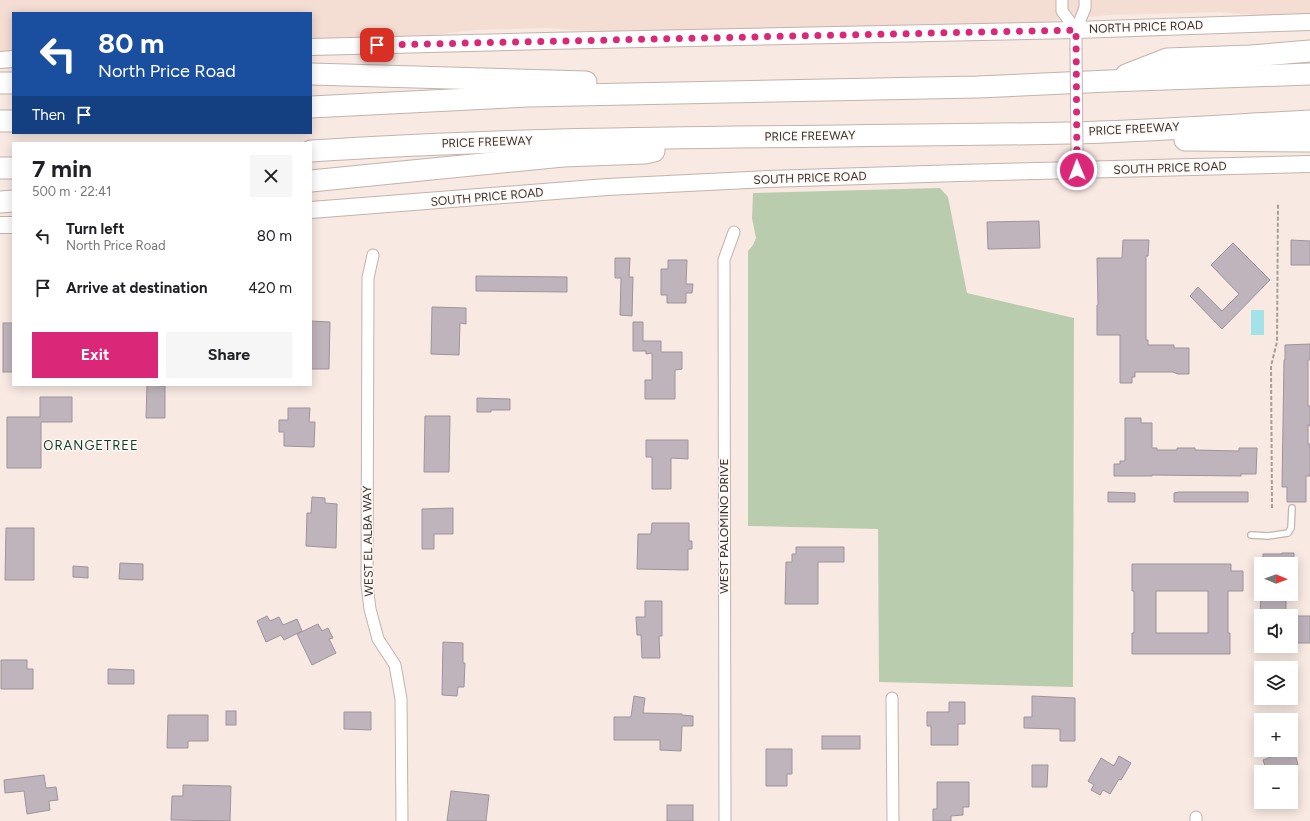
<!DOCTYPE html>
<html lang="en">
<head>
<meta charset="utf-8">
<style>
  :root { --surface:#fff; --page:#f6f6f6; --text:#202124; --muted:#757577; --accent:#db2777 }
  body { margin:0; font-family:Figtree,sans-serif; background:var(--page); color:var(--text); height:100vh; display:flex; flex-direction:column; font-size:15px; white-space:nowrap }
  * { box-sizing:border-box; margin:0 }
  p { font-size:13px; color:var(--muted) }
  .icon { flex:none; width:22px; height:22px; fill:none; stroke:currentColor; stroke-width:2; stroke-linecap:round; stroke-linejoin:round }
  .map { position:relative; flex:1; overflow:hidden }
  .sheet { position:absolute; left:12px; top:142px; width:300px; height:244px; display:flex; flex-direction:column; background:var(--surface); border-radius:0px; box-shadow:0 2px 10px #0003 }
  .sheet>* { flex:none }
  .guide { position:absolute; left:12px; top:12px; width:300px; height:122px; border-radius:0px; box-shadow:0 2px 10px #0003; background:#1a4fa0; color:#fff; overflow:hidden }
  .needle { width:26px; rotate:91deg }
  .controls { position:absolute; left:1254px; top:557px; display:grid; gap:8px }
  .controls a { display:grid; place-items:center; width:44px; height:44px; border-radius:0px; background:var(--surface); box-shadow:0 2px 10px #0003; font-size:20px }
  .pin { position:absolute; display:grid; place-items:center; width:34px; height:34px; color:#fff; margin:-17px; border-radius:8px; box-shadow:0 2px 6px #0006 }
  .me { position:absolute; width:44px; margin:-22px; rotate:359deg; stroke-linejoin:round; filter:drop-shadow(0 0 3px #0008) }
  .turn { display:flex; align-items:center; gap:14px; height:84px; padding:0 20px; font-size:18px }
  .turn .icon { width:52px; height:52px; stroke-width:2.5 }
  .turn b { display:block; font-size:28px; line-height:34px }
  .then { display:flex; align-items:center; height:38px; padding:0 20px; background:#0003; gap:8px; font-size:15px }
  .round { display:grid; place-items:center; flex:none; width:42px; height:42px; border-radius:0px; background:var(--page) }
  .overview { display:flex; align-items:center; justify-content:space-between; height:68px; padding:0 20px }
  h1 { font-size:24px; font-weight:700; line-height:30px }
  .primary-button { display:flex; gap:8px; margin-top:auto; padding:8px 20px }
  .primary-button a { flex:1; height:46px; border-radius:0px; background:var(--accent); color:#fff; font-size:16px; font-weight:700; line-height:46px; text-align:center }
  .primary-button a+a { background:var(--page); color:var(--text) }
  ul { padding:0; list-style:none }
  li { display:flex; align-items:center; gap:12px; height:52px; padding:0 20px }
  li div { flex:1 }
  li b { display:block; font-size:15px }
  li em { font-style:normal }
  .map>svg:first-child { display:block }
</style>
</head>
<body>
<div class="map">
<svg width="1310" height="821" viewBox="0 0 1310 821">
  <rect width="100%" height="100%" fill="#f8e9e2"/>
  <polygon fill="#f4ddd2" points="0,0 1310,0 1310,15 1281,17 1219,12 1109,15 1040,22 602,32 548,28 475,30 432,35 311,39 311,13 13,13 13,54 0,55"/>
  <polygon fill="#baccae" points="940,188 948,197 967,293 1074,318 1073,687 879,682 878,529 748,526 748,251 753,245 756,238 752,218 753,193"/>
  <rect fill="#a4e2ea" x="1251" y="310" width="13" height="25"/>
  <g fill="#c0b4bc" stroke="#9f939c" fill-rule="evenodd">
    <polygon points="1039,221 1040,248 988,249 987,222"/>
    <polygon points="1123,240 1149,240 1148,256 1146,256 1146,340 1148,340 1148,345 1174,345 1174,348 1189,348 1189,374 1178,374 1173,372 1135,372 1135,377 1132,377 1132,383 1120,383 1120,335 1097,335 1097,305 1098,305 1097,258 1122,258"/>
    <polygon points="1291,240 1310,241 1310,265 1291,265"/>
    <polygon points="1233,243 1270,280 1222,329 1190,296 1198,287 1222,311 1239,294 1211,265"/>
    <polygon points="615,258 630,258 629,277 633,277 632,316 620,315 621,278 615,278"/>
    <polygon points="668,260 687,260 686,284 693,284 692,293 686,293 686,303 667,303 667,295 661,295 661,269 668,269"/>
    <polygon points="476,276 567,277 567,292 476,291"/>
    <polygon points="432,307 466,308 466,324 460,323 459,355 431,354"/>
    <polygon points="311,321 330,322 329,369 311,369"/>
    <polygon points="633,322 643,322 643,341 661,341 661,352 682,352 682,369 675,370 675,399 645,399 645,380 652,380 652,353 646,354 646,351 633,351"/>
    <rect x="3" y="323" width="10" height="49"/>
    <polygon points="1310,344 1310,360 1308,360 1308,406 1310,406 1310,426 1308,425 1308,444 1310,444 1310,476 1306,476 1306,502 1287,502 1287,487 1282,487 1284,360 1285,360 1285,345"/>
    <polygon points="147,385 165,386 165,418 146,418"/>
    <polygon points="40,397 72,397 72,422 41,422 41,468 7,468 7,417 40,417"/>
    <polygon points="477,398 510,399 510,410 491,410 491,412 477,412"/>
    <polygon points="288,408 310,408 309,422 315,422 314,447 284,446 284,432 279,432 279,420 288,420"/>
    <polygon points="425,416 450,416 449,472 424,472"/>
    <polygon points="1125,418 1141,418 1141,423 1152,423 1152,448 1157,448 1157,450 1177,450 1177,448 1195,448 1195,450 1239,451 1239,448 1257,448 1256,474 1241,474 1241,476 1152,475 1152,476 1114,476 1114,464 1120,464 1120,461 1125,461"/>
    <polygon points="646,440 688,440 688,459 671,458 671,489 652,489 652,457 646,457"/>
    <polygon points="1108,492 1135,493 1135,502 1108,502"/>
    <polygon points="1179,492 1248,492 1248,502 1174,502 1174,493"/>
    <polygon points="312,497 325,498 325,503 337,504 336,548 306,546 307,513 311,513"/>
    <polygon points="453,508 453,534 434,534 434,549 422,549 422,509"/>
    <polygon points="652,523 689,523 689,541 692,541 692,549 688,549 688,570 637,569 638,534 651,534"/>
    <polygon points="6,528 34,528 34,580 5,580"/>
    <polygon points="796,547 844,547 844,562 818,562 818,604 785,604 786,562 792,562 792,554 796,554"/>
    <polygon points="1282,553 1294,553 1294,564 1263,564 1263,554 1282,554"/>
    <polygon points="120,563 143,564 143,580 119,579"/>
    <path d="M 1132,564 L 1231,564 L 1231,571 L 1243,571 L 1243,591 L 1228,591 L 1228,633 L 1230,633 L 1230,654 L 1132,654 L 1132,633 L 1134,633 L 1134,591 L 1132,591 ZM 1156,591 L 1208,591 L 1208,633 L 1156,633 Z"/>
    <polygon points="73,566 88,567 88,578 73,577"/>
    <polygon points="1261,594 1286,594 1286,616 1260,616"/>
    <polygon points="645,601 662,601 662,636 659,636 660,658 642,658 641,635 637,635 636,617 645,617"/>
    <polygon points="267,616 270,621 279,617 283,625 297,619 302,631 284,640 281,635 266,642 257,621"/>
    <rect x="1291" y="616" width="19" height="27"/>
    <polygon points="318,624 322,631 328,628 333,638 329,639 336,653 312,665 297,634"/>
    <polygon points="443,642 463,643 463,663 465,663 464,687 458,687 457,696 442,695"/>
    <polygon points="1,660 27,660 27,669 33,669 33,689 1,689"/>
    <polygon points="108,669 134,670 134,684 108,684"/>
    <polygon points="634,696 645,698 643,713 682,714 682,715 693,716 693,726 682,726 681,751 660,750 660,740 614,740 614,717 631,717"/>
    <polygon points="1032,696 1075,698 1075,741 1060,741 1060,729 1024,728 1024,717 1032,717"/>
    <polygon points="949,702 965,702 965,724 958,724 958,745 931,745 931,726 927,726 927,712 949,712"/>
    <rect x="226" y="711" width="10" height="14"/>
    <polygon points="344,712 371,712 371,730 344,729"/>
    <polygon points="168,715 208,715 208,741 188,741 188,748 167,748"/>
    <rect x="822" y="736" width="38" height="13"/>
    <polygon points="766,749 792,749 792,774 787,774 787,786 766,786"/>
    <polygon points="1280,750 1294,750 1298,765 1289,768 1290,772 1267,772 1263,760 1281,753"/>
    <polygon points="1119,756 1131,763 1121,780 1119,779 1110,794 1103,790 1100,795 1091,790 1094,785 1088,781 1101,758 1114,766"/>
    <polygon points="1032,765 1048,765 1047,787 1032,787"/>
    <polygon points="44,775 46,788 56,787 58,800 49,801 50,810 27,814 24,791 5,793 4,780"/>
    <polygon points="937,782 969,782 969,807 963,807 963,815 951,816 951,821 933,821 933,809 937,809"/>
    <polygon points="183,785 231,786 230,821 171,820 172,796 183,796"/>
    <polygon points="451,791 489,795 486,821 447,821"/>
    <rect x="667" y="805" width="26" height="16"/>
  </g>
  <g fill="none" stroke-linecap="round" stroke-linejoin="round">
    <g stroke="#c2b3ad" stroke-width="8">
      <polyline id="service" points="1251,535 1268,536 1288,533 1291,528 1292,508"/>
    </g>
    <g stroke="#c2b3ad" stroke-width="13">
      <g id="minor">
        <polyline points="1062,0 1062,11 1076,30"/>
        <polyline points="1076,48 1076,30 1085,8 1085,0"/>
        <polyline points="1077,151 1077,170"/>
        <polyline points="373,255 368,278 367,585 370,609 378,639 395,665 401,699 402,821"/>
        <polyline points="892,698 893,821"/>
        <polyline points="725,821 724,260 734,232"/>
        <polyline points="1196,821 1196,817"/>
      </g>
    </g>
    <g stroke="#c2b3ad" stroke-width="18">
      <g id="secondary">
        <polyline points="311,47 546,41 1076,30 1310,22"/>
        <polyline points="0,60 13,59"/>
        <polyline points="311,210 607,187 768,179 959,173 1310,164"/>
        <polyline points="0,225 13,225"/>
      </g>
    </g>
    <g stroke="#c2b3ad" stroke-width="23">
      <g id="motorway">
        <polyline points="311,74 586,82"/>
        <polyline points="1126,75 1167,59 1251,56 1310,51"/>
        <polyline points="0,83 13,83"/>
        <polyline points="311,107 528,96 978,87 1109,81 1310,74"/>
        <polyline points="0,121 13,121"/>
        <polyline points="1185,140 1310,141"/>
        <path d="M 311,151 C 563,134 816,138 1069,133 C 1149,131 1230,125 1310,121"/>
        <polyline points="0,168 13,168"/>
        <polyline points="311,181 563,156 645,153 654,151"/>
        <polyline points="0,202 13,201"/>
      </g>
    </g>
    <polyline stroke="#a89d98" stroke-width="2" stroke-dasharray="4 2" stroke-linecap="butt" points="1272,508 1271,366 1277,342 1278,204"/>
    <use href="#service" stroke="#fff" stroke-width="5.5"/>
    <use href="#minor" stroke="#fff" stroke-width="11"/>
    <use href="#secondary" stroke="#fff" stroke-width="16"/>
    <use href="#motorway" stroke="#fff" stroke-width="21"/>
    <g stroke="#c2b3ad" stroke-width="13" stroke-linecap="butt">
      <polyline id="minor-bridge" points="1076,48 1077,151"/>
    </g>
    <use href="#minor-bridge" stroke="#fff" stroke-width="11"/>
  </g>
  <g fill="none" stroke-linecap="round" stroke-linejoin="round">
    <polyline stroke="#db2777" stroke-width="7" stroke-dasharray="0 12.6" points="377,45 1076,30 1077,170"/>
  </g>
  <g text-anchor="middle" stroke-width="3" stroke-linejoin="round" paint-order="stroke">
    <g font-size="12" fill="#37312f" stroke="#fef8f5">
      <text transform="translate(1146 27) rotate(-2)" y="4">NORTH PRICE ROAD</text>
      <text transform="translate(1134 129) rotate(-3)" y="4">PRICE FREEWAY</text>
      <text transform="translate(810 136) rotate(-1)" y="4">PRICE FREEWAY</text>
      <text transform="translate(487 142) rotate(-2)" y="4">PRICE FREEWAY</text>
      <text transform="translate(1170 168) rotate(-2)" y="4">SOUTH PRICE ROAD</text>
      <text transform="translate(810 178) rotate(-2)" y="4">SOUTH PRICE ROAD</text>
      <text transform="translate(487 197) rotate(-5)" y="4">SOUTH PRICE ROAD</text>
      <text transform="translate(724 526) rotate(-90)" y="4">WEST PALOMINO DRIVE</text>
      <text transform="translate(368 541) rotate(-91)" y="4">WEST EL ALBA WAY</text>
    </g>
    <g font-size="13" letter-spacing="1" fill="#0d3d2b" stroke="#fef8f5">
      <text x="91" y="450">ORANGETREE</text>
    </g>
  </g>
</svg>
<div class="controls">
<a><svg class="needle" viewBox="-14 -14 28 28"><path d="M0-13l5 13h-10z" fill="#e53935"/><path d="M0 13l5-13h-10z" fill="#757577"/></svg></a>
<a><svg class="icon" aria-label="sound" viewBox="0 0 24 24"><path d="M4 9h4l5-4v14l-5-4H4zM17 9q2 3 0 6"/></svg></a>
<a><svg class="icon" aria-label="layers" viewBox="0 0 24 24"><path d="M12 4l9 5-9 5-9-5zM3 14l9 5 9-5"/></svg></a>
<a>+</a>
<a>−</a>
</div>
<div class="pin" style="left:377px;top:45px;background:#d93025"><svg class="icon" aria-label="arrive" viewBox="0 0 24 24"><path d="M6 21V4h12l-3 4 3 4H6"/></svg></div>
<svg class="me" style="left:1077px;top:170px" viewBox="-20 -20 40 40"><circle r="17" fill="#db2777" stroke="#fff" stroke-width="3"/><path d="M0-11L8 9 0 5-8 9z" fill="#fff"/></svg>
<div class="guide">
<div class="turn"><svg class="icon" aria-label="left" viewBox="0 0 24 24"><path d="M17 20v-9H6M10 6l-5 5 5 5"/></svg><div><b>80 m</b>North Price Road</div></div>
<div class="then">Then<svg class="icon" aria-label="arrive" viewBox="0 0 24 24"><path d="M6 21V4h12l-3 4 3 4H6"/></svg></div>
</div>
<section class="sheet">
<div class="overview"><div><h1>7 min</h1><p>500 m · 22:41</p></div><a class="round"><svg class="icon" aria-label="close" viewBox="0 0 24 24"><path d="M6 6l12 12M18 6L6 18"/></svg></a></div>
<ul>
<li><svg class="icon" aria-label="left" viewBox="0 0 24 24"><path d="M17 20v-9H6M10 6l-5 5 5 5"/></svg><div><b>Turn left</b><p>North Price Road</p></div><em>80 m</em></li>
<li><svg class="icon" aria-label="arrive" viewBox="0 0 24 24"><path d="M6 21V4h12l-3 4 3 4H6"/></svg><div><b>Arrive at destination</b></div><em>420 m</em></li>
</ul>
<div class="primary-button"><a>Exit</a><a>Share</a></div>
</section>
</div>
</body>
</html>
